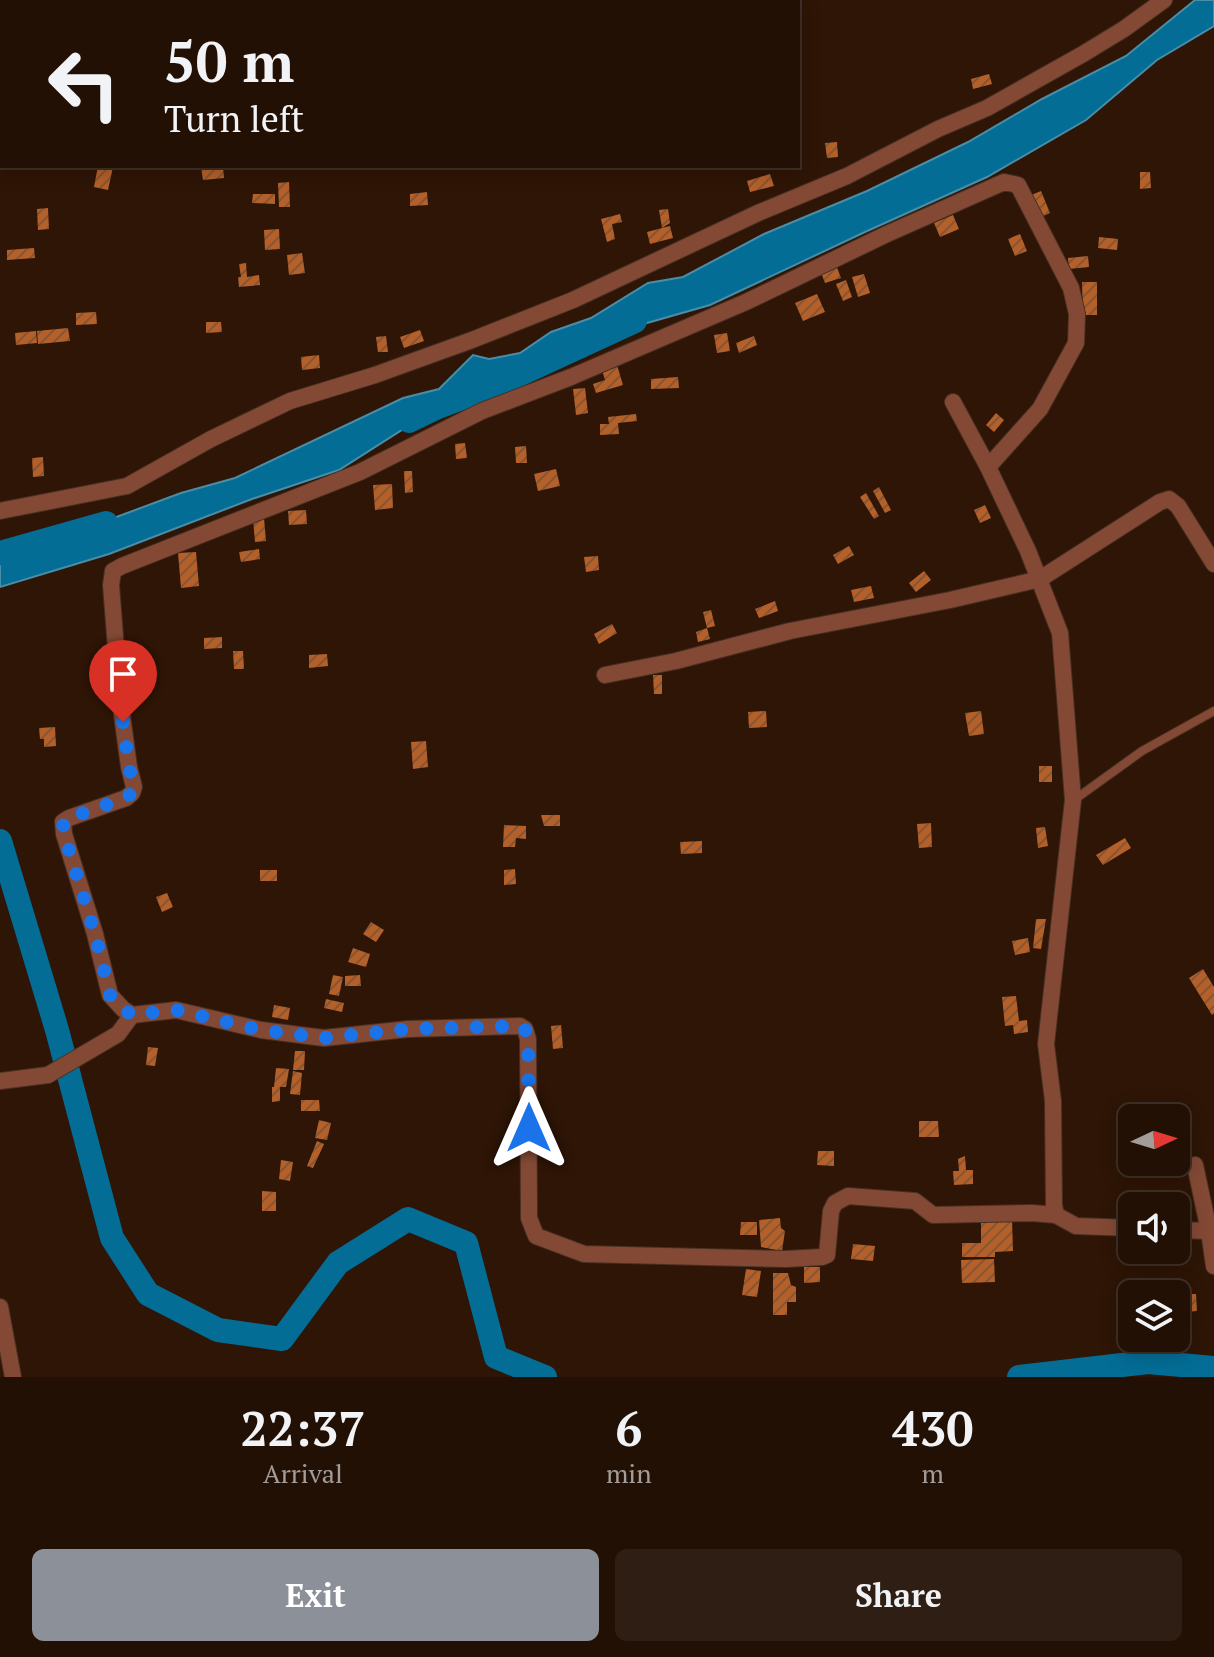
<!DOCTYPE html>
<html lang="en">
<head>
<meta charset="utf-8">
<style>
  :root { --surface:#221004; --page:#2e1e13; --text:#f1f3f6; --muted:#a29d9a; --line:#3f3026; --accent:#8c9099 }
  body { margin:0; font-family:"PT Serif",serif; background:var(--page); color:var(--text); height:100vh; display:flex; flex-direction:column; font-size:30px; white-space:nowrap }
  * { box-sizing:border-box; margin:0 }
  p { font-size:26px; color:var(--muted) }
  .icon { flex:none; width:44px; height:44px; fill:none; stroke:currentColor; stroke-width:2; stroke-linecap:round; stroke-linejoin:round }
  .map { position:relative; height:1377px; overflow:hidden }
  .side { display:flex; flex-direction:column; background:var(--surface); flex:1 }
  .side>* { flex:none }
  .hud { position:absolute; left:0px; top:0px; width:800px; height:168px; box-shadow:0 4px 20px #0003,0 0 0 2px var(--line); background:#221004; color:var(--text); overflow:hidden }
  .needle { width:52px; rotate:86deg }
  .fabs { position:absolute; left:1118px; top:1104px; display:grid; gap:16px }
  .fabs a { display:grid; place-items:center; width:72px; height:72px; border-radius:12px; background:var(--surface); box-shadow:0 4px 20px #0003,0 0 0 2px var(--line); font-size:40px }
  .pin { position:absolute; display:grid; place-items:center; width:68px; height:68px; color:#fff; margin:-82px -34px; border-radius:50% 50% 50% 0; rotate:-45deg; box-shadow:0 0 8px #0007 }
  .pin .icon { rotate:45deg }
  .me { position:absolute; width:88px; margin:-44px; rotate:0deg; stroke-linejoin:round; filter:drop-shadow(0 0 6px #0008) }
  .turn { display:flex; align-items:center; gap:28px; height:168px; padding:0 32px; font-size:36px }
  .turn .icon { width:104px; height:104px; stroke-width:2.5 }
  .turn b { display:block; font-size:56px; line-height:68px }
  .eta { display:flex; justify-content:space-evenly; align-items:center; height:136px; text-align:center }
  .eta b { font-size:48px; font-weight:800; line-height:56px }
  .button { display:flex; gap:16px; margin-top:auto; padding:16px 32px }
  .button a { flex:1; height:92px; border-radius:12px; background:var(--accent); color:#fff; font-size:32px; font-weight:800; line-height:92px; text-align:center }
  .button a+a { background:var(--page); color:var(--text) }
  .map>svg:first-child { display:block }
</style>
</head>
<body>
<div class="map">
<svg width="1214" height="1377" viewBox="0 0 1214 1377">
  <defs>
    <pattern id="building-hatch" width="6" height="6" patternUnits="userSpaceOnUse" patternTransform="scale(2)"><rect width="6" height="6" fill="#b66029"/><path d="M-1 1l2-2M0 6l6-6M5 7l2-2" fill="none" stroke="#895431"/></pattern>
  </defs>
  <rect width="100%" height="100%" fill="#2e1506"/>
  <polygon fill="#046d96" stroke="#498da7" stroke-width="2" points="1195,0 1214,0 1214,26 1157,60 1086,120 987,177 865,232 710,305 605,335 501,383 438,407 339,470 252,499 109,554 0,587 0,555 18,548 76,532 181,493 235,478 403,398 439,389 473,355 489,359 520,353 551,332 591,318 648,283 683,277 764,234 867,191 968,142 1042,99 1126,56"/>
  <g fill="none" stroke-linecap="round" stroke-linejoin="round">
    <g stroke="#046d96" stroke-width="24">
      <polyline points="409,421 438,407 501,383 635,321"/>
      <polyline points="0,553 106,523"/>
      <polyline points="0,841 57,1030 112,1238 148,1294 218,1330 282,1339 338,1263 408,1219 466,1243 496,1357 545,1377"/>
      <polyline points="1019,1377 1148,1362 1214,1368"/>
    </g>
  </g>
  <g fill="url(#building-hatch)">
    <polygon points="989,74 992,84 973,89 971,79"/>
    <polygon points="837,142 838,157 827,158 825,143"/>
    <polygon points="98,166 113,167 108,190 94,187"/>
    <polygon points="223,166 224,178 203,180 201,167"/>
    <polygon points="1140,172 1150,172 1151,188 1140,189"/>
    <polygon points="770,174 774,186 750,192 747,181"/>
    <polygon points="289,182 290,207 279,207 278,183"/>
    <polygon points="1041,191 1050,213 1039,218 1029,196"/>
    <polygon points="427,192 428,205 410,206 410,194"/>
    <polygon points="253,194 275,194 275,204 252,203"/>
    <polygon points="48,208 49,229 38,230 37,209"/>
    <polygon points="668,209 670,223 662,228 670,226 673,238 650,244 647,232 662,228 659,210"/>
    <polygon points="620,214 622,222 612,224 615,239 607,242 601,219"/>
    <polygon points="953,215 959,229 940,237 934,223"/>
    <polygon points="279,229 280,249 265,250 264,230"/>
    <polygon points="1020,234 1027,251 1015,256 1008,239"/>
    <polygon points="1099,237 1118,239 1117,250 1098,248"/>
    <polygon points="34,248 35,258 7,260 7,250"/>
    <polygon points="302,253 305,273 289,275 287,255"/>
    <polygon points="1088,256 1089,267 1069,269 1068,258"/>
    <polygon points="246,263 247,277 259,275 260,285 239,287 238,277 241,277 239,264"/>
    <polygon points="836,265 841,278 825,283 820,270"/>
    <polygon points="864,274 870,293 858,297 852,277"/>
    <polygon points="846,280 852,297 843,301 836,284"/>
    <polygon points="1082,282 1097,282 1097,315 1083,315"/>
    <polygon points="817,294 825,312 803,321 795,303"/>
    <polygon points="96,312 97,324 76,325 76,313"/>
    <polygon points="206,322 221,322 222,332 206,333"/>
    <polygon points="68,328 70,341 38,344 37,331"/>
    <polygon points="420,330 424,341 404,348 400,337"/>
    <polygon points="36,331 37,343 16,345 15,333"/>
    <polygon points="727,333 730,351 717,353 714,335"/>
    <polygon points="386,336 388,352 378,352 376,337"/>
    <polygon points="754,336 757,345 739,353 736,343"/>
    <polygon points="319,355 320,368 302,370 301,357"/>
    <polygon points="617,365 623,385 596,393 593,384 605,380 602,370"/>
    <polygon points="678,377 679,388 651,389 651,379"/>
    <polygon points="585,388 588,413 576,415 573,389"/>
    <polygon points="996,413 1004,420 994,432 986,425"/>
    <polygon points="636,414 637,421 618,423 619,434 600,435 600,424 609,424 608,417"/>
    <polygon points="465,443 467,458 456,459 455,444"/>
    <polygon points="526,446 527,463 516,463 515,447"/>
    <polygon points="43,457 44,476 33,477 32,458"/>
    <polygon points="556,469 560,486 538,491 534,474"/>
    <polygon points="404,471 412,471 413,492 405,493"/>
    <polygon points="392,484 393,508 375,510 373,485"/>
    <polygon points="879,487 891,510 885,513 873,491"/>
    <polygon points="866,493 879,516 874,519 860,497"/>
    <polygon points="985,505 991,518 980,523 974,510"/>
    <polygon points="306,510 307,524 289,525 288,511"/>
    <polygon points="264,518 266,541 255,542 253,519"/>
    <polygon points="849,546 854,555 838,564 833,555"/>
    <polygon points="259,549 260,559 241,562 239,552"/>
    <polygon points="196,552 199,586 181,588 178,553"/>
    <polygon points="598,556 599,570 586,572 584,557"/>
    <polygon points="924,571 931,580 916,592 909,583"/>
    <polygon points="871,586 874,598 854,602 851,590"/>
    <polygon points="775,601 778,611 759,618 755,609"/>
    <polygon points="711,610 715,626 707,628 710,639 698,642 696,632 707,628 703,612"/>
    <polygon points="612,624 617,633 599,644 594,634"/>
    <polygon points="222,637 222,648 204,649 204,638"/>
    <polygon points="233,651 243,651 244,669 234,669"/>
    <polygon points="327,654 328,666 309,668 309,655"/>
    <polygon points="653,675 662,675 662,694 654,694"/>
    <polygon points="766,711 767,727 749,728 748,712"/>
    <polygon points="981,711 984,734 969,736 965,713"/>
    <polygon points="55,727 56,746 44,747 44,739 40,739 39,728"/>
    <polygon points="426,741 428,767 413,769 411,742"/>
    <rect x="1039" y="766" width="13" height="16"/>
    <polygon points="541,815 560,815 560,826 544,826"/>
    <polygon points="931,823 932,847 919,848 917,824"/>
    <polygon points="504,825 526,826 526,839 516,838 515,847 503,847"/>
    <polygon points="1045,827 1048,846 1038,848 1036,828"/>
    <polygon points="1125,838 1131,848 1103,865 1096,855"/>
    <polygon points="702,841 702,853 681,854 680,842"/>
    <polygon points="515,869 516,884 504,885 504,870"/>
    <rect x="260" y="870" width="17" height="11"/>
    <polygon points="167,893 173,907 162,912 156,897"/>
    <polygon points="1036,919 1046,919 1041,949 1033,948"/>
    <polygon points="371,922 384,930 376,942 363,934"/>
    <polygon points="1028,938 1030,952 1015,955 1012,941"/>
    <polygon points="353,948 370,954 366,967 348,962"/>
    <polygon points="1203,969 1214,987 1214,1013 1212,1015 1189,978"/>
    <polygon points="333,975 343,977 339,996 329,994"/>
    <polygon points="360,975 361,986 345,986 345,976"/>
    <polygon points="1016,996 1019,1021 1027,1020 1028,1032 1014,1034 1013,1025 1005,1026 1002,997"/>
    <polygon points="326,999 344,1003 342,1012 324,1008"/>
    <polygon points="274,1005 290,1008 288,1020 272,1017"/>
    <polygon points="561,1025 563,1048 553,1049 551,1026"/>
    <polygon points="148,1047 158,1048 155,1066 146,1065"/>
    <polygon points="295,1051 305,1051 304,1070 293,1070"/>
    <polygon points="276,1068 289,1069 286,1087 280,1087 280,1101 272,1102 272,1087 274,1087"/>
    <polygon points="293,1071 302,1073 300,1095 290,1094"/>
    <polygon points="301,1100 319,1100 320,1111 301,1111"/>
    <polygon points="319,1120 331,1123 327,1140 315,1138"/>
    <polygon points="919,1121 938,1121 939,1137 919,1137"/>
    <polygon points="317,1141 324,1144 313,1168 307,1166"/>
    <polygon points="818,1151 834,1151 834,1166 817,1165"/>
    <polygon points="965,1156 966,1170 973,1170 973,1184 954,1185 953,1171 959,1171 958,1159"/>
    <polygon points="281,1160 293,1162 290,1181 279,1179"/>
    <polygon points="262,1191 276,1192 276,1211 262,1211"/>
    <polygon points="780,1218 781,1228 785,1231 782,1251 761,1247 759,1220"/>
    <polygon points="1012,1219 1013,1251 995,1252 995,1257 962,1257 962,1243 981,1243 981,1220"/>
    <polygon points="741,1222 757,1222 757,1235 740,1235"/>
    <polygon points="853,1244 875,1246 873,1261 851,1259"/>
    <polygon points="994,1259 995,1282 962,1283 961,1260"/>
    <polygon points="804,1267 820,1267 820,1282 804,1283"/>
    <polygon points="746,1269 761,1271 757,1297 742,1295"/>
    <polygon points="773,1273 788,1273 791,1285 796,1287 796,1302 787,1302 787,1315 773,1315"/>
    <polygon points="1185,1294 1196,1294 1197,1311 1186,1312"/>
  </g>
  <g fill="none" stroke-linecap="round" stroke-linejoin="round">
    <g stroke="#483022" stroke-width="10">
      <polyline id="service" points="1074,800 1142,751 1214,711"/>
    </g>
    <g stroke="#483022" stroke-width="18">
      <g id="minor">
        <polyline points="953,402 988,467 1028,551 1060,633 1073,800 1046,1044 1053,1101 1054,1205 1056,1215 1076,1226 1132,1228"/>
        <polyline points="988,467 1040,409 1076,343 1077,314 1071,288 1018,185 1004,182 887,234 746,302 571,377 482,411 360,472 122,566 113,571 111,585 120,700 129,767 134,787 132,793 126,798 69,818 63,822 64,834 95,934 110,995 123,1009 132,1015 176,1010 261,1030 324,1038 408,1029 520,1026 525,1029 528,1039 529,1218 536,1236 584,1254 786,1259 822,1257 827,1255 831,1211 835,1203 848,1196 915,1201 933,1215 1032,1213 1056,1215"/>
        <polyline points="0,511 127,486 211,439 290,401 375,375 472,340 573,300 758,213 847,176 938,129 987,108 1083,54 1124,29 1164,0"/>
        <polyline points="605,675 676,661 790,631 950,600 1040,579 1160,502 1169,499 1178,506 1214,564"/>
        <polyline points="0,1081 48,1075 118,1034 132,1015"/>
        <polyline points="1195,1165 1209,1231 1214,1266"/>
        <polyline points="1176,1230 1209,1231"/>
        <polyline points="0,1307 13,1377"/>
      </g>
    </g>
    <use href="#service" stroke="#834935" stroke-width="8"/>
    <use href="#minor" stroke="#834935" stroke-width="16"/>
  </g>
  <g fill="none" stroke-linecap="round" stroke-linejoin="round">
    <polyline stroke="#1a73e8" stroke-width="14" stroke-dasharray="0 25.2" points="123,722 129,767 134,787 132,793 126,798 69,818 63,822 64,834 95,934 110,995 123,1009 132,1015 176,1010 261,1030 324,1038 408,1029 520,1026 525,1029 528,1039 529,1128"/>
  </g>
</svg>
<div class="fabs">
<a><svg class="needle" viewBox="-14 -14 28 28"><path d="M0-13l5 13h-10z" fill="#e53935"/><path d="M0 13l5-13h-10z" fill="#a29d9a"/></svg></a>
<a><svg class="icon" aria-label="sound" viewBox="0 0 24 24"><path d="M4 9h4l5-4v14l-5-4H4zM17 9q2 3 0 6"/></svg></a>
<a><svg class="icon" aria-label="layers" viewBox="0 0 24 24"><path d="M12 4l9 5-9 5-9-5zM3 14l9 5 9-5"/></svg></a>
</div>
<div class="pin" style="left:123px;top:722px;background:#d93025"><svg class="icon" aria-label="arrive" viewBox="0 0 24 24"><path d="M6 21V4h12l-3 4 3 4H6"/></svg></div>
<svg class="me" style="left:529px;top:1128px" viewBox="-20 -20 40 40"><path d="M0-17L14 15 0 8-14 15z" fill="#1a73e8" stroke="#fff" stroke-width="4"/></svg>
<div class="hud">
<div class="turn"><svg class="icon" aria-label="left" viewBox="0 0 24 24"><path d="M17 20v-9H6M10 6l-5 5 5 5"/></svg><div><b>50 m</b>Turn left</div></div>
</div>
</div>
<section class="side">
<div class="eta">
<div><b>22:37</b><p>Arrival</p></div>
<div><b>6</b><p>min</p></div>
<div><b>430</b><p>m</p></div>
</div>
<div class="button"><a>Exit</a><a>Share</a></div>
</section>
</body>
</html>
